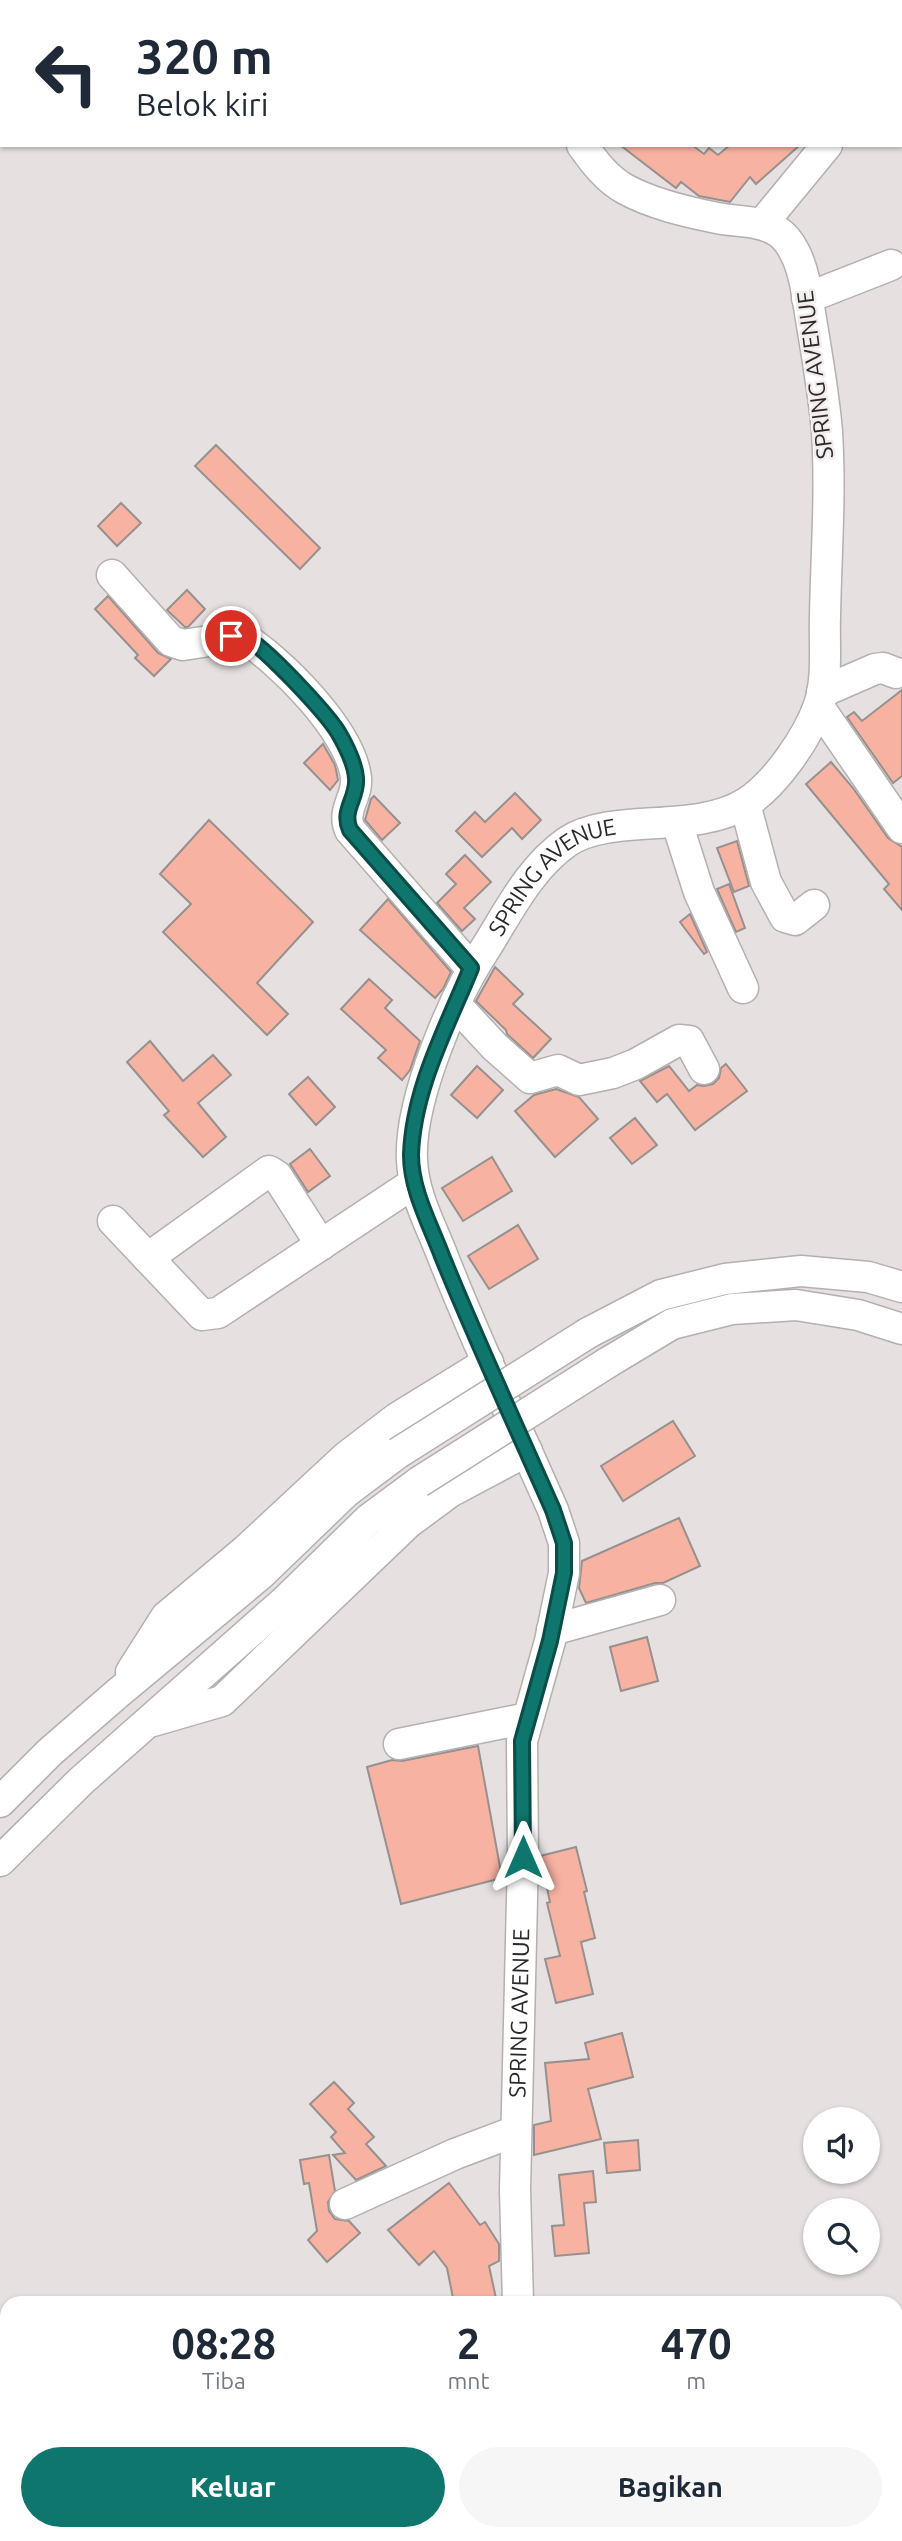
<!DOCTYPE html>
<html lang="id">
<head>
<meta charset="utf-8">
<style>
  :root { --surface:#fff; --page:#f6f6f7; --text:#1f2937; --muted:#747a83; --accent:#0f766e }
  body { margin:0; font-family:Ubuntu,sans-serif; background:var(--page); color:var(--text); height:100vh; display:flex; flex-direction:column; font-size:26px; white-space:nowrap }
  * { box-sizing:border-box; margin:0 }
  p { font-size:23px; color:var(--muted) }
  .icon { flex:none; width:38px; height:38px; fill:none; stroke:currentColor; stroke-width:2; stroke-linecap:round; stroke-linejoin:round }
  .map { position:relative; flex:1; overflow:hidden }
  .details { position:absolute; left:0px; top:2296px; width:903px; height:245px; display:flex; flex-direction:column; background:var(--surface); border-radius:21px 21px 0 0; box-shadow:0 2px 5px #0004 }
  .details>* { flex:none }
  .top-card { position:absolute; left:0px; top:0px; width:903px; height:147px; box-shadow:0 2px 5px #0004; background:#fff; color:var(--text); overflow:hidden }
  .fabs { position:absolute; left:803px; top:2107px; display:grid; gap:14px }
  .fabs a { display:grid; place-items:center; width:77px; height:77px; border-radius:50%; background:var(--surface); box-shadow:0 2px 5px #0004; font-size:35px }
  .pin { position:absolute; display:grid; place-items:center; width:60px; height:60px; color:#fff; margin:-30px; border:4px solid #fff; border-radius:50%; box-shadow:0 2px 7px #0007 }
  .me { position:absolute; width:77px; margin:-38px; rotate:0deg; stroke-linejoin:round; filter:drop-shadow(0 0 5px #0008) }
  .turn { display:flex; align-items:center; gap:24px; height:147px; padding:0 21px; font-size:32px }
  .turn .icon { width:91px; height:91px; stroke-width:2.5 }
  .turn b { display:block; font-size:49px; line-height:60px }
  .eta { display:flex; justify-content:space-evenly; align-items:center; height:119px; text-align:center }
  .eta b { font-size:42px; font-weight:600; line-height:49px }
  .primary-button { display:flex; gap:14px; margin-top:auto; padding:14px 21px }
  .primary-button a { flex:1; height:80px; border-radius:42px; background:var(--accent); color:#fff; font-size:28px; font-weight:600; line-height:80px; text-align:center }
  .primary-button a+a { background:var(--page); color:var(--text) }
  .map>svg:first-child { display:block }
</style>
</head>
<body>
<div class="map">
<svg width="902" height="2541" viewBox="0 0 902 2541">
  <rect width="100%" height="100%" fill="#e6e0e0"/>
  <g fill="#f7b2a2" stroke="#96918f" stroke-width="2">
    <polygon points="620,145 692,145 704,154 709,148 718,155 730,145 800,145 756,184 750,177 730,202 699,196 681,182 676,188"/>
    <polygon points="216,445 320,548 300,569 195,466"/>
    <polygon points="121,503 141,523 117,546 98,526"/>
    <polygon points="187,590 205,609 188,627 185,627 167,610"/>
    <polygon points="108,596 158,653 171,659 154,676 135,658 138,655 95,609"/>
    <polygon points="902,690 902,776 893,783 847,717 854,712 862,721"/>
    <polygon points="323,744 335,765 338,780 330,790 304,763"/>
    <polygon points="831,762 853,788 888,838 902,847 902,910 884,889 889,884 806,784"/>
    <polygon points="515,793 541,820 522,839 512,828 482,857 456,831 475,812 485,822"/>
    <polygon points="374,796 400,823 382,840 365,820 371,799"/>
    <polygon points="209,820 313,922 257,983 288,1014 267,1035 163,932 191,904 160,874"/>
    <polygon points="737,841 749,886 734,892 717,848"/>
    <polygon points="465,855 491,882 464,908 475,919 462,931 437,903 456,884 446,874"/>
    <polygon points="729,884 745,928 736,932 717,889"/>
    <polygon points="388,899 451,972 443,989 435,998 360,930"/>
    <polygon points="690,914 707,952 704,954 680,922"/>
    <polygon points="495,967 523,994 513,1004 551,1039 533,1058 507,1034 506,1030 476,1001"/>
    <polygon points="369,979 392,1000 385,1008 420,1041 410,1070 402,1080 378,1058 386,1050 341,1009"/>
    <polygon points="150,1041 183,1081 213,1055 231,1075 198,1103 226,1137 203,1157 164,1115 169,1111 127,1062"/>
    <polygon points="726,1064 747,1091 695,1130 667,1094 657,1102 640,1081 669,1066 689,1091 697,1085 704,1086 713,1084 719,1078 721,1068"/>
    <polygon points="477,1066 503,1090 477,1118 451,1095"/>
    <polygon points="308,1077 335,1107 316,1125 289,1094"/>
    <polygon points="556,1089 579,1097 598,1119 555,1157 515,1111 534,1095"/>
    <polygon points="635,1118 657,1145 632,1164 610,1138"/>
    <polygon points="310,1149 330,1176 308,1192 290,1164"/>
    <polygon points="492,1157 512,1191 463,1221 442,1188"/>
    <polygon points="518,1225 538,1259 489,1289 468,1256"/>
    <polygon points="673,1421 695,1456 623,1501 601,1466"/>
    <polygon points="679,1518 700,1566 663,1583 655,1583 586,1603 579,1588 582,1561"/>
    <polygon points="647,1637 658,1681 621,1691 610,1647"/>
    <polygon points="478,1746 502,1878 401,1904 367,1767 392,1760 402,1761"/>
    <polygon points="576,1847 587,1891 584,1892 595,1938 581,1942 593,1994 556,2003 545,1959 560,1956 547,1903 550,1902 540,1856"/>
    <polygon points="622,2033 633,2077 588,2089 601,2139 534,2155 534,2125 551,2121 545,2063 589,2059 585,2043"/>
    <polygon points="334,2082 354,2103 348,2109 374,2137 366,2144 386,2166 356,2180 333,2155 345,2153 331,2137 336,2132 310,2104"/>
    <polygon points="638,2140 640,2170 607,2173 604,2143"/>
    <polygon points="329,2155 335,2191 328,2202 329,2211 335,2219 349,2221 360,2233 327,2262 308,2240 317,2231 309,2183 304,2184 300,2160"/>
    <polygon points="593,2171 596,2202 584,2203 589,2253 555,2256 552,2226 564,2225 559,2175"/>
    <polygon points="449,2183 480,2225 485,2222 499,2244 499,2261 489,2266 497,2303 454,2303 447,2268 434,2251 419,2265 388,2230"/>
  </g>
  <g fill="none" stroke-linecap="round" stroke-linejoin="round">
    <g stroke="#b5afaf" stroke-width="33">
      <g id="minor">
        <polyline points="487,0 488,2"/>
        <polyline points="771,0 773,2"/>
        <polyline points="540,2 540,0"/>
        <polyline points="901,59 902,58"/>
        <polyline points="762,224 827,145"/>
        <polyline points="807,298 891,265"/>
        <path d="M 112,575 L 171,641 L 183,645 L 241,636 C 280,660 351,731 356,778 C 358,797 341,810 350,830 L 471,968"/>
        <polyline points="822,692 875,669 883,668 896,673"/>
        <polyline points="819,707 902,828"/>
        <polyline points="745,804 766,882 785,917 795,920 814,905"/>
        <polyline points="677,823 699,892 743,988"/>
        <polyline points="456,1005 495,1047 530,1078 558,1070 579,1080 613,1073 636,1064 679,1040 689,1041 704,1069"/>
        <polyline points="113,1221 202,1315 218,1313 414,1183"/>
        <polyline points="148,1258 269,1171 277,1176 321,1245"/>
        <polyline points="588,1333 661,1295 725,1279 801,1271 868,1277 902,1287"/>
        <polyline points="607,1363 672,1324 732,1309 796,1305 858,1315 902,1329"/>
        <polyline points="552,1630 660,1600"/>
        <polyline points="131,1672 166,1617 246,1550 346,1457 397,1418 488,1362"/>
        <polyline points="153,1721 222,1701 408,1523 450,1492 527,1451"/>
        <polyline points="399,1744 528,1718"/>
        <polyline points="0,1802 50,1752 118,1693 261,1574 346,1492 398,1453"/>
        <polyline points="0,1861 81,1781 285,1601 369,1519 419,1482"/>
        <polyline points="345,2204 455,2154 516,2131"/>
        <path id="s1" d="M 518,2303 L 515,2190 L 523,1857 L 522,1741 L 550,1641 L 564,1573 L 564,1543 L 553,1510 C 515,1424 475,1339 441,1252 C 429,1222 413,1192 412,1160 C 409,1100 454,995 487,946 C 510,909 530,868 567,842 C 611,812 695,835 746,803 C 775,785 808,737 819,705 C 828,679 824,645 825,617 C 826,556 831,494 827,432 C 824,395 817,356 811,319 C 807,296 805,271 794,251 C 790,243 785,236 777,231 C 759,220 737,222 717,218 C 687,212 652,204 625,189 C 607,179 594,162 582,145"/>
        <polyline points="896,2515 902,2511"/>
        <polyline points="599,2534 604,2541"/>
        <polyline points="861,2541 871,2534"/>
      </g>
    </g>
    <use href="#minor" stroke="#fff" stroke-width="30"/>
    <g stroke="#b5afaf" stroke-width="33" stroke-linecap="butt">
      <g id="minor-bridge">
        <polyline points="398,1453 588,1333"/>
        <polyline points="419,1482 607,1363"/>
      </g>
    </g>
    <use href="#minor-bridge" stroke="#fff" stroke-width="30"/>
  </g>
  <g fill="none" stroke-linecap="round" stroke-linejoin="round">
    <g stroke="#0a4d48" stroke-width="18">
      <path id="route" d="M 231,636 C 234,636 238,635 242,636 C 261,642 326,713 338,732 C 345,744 355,764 356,778 C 358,798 341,810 350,830 L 471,968 C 447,1027 413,1089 411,1155 C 411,1190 430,1224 442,1256 C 477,1342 516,1426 553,1510 L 564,1543 L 564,1573 L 550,1641 L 522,1741 L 523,1857"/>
    </g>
    <use href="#route" stroke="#0f766e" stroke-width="12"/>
  </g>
  <g text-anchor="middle" stroke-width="5" stroke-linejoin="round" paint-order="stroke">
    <g font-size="23" fill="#2c2929" stroke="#f3eded">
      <text transform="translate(815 375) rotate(-97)" y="8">SPRING AVENUE</text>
      <text dy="8" stroke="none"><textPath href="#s1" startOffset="1507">SPRING AVENUE</textPath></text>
      <text dy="8" stroke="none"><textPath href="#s1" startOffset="290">SPRING AVENUE</textPath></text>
    </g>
  </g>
</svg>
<div class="fabs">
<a><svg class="icon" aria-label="sound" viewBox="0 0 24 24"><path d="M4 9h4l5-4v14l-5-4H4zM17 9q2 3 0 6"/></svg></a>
<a><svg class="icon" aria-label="search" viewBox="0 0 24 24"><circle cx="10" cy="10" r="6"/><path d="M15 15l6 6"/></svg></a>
</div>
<div class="pin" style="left:231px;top:636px;background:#d93025"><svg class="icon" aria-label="arrive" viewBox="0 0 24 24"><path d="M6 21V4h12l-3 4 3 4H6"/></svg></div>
<svg class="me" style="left:523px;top:1857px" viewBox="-20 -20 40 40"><path d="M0-17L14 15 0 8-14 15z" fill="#0f766e" stroke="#fff" stroke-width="4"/></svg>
<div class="top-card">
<div class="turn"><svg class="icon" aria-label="left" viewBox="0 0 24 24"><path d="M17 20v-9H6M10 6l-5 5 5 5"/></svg><div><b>320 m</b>Belok kiri</div></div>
</div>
<section class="details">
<div class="eta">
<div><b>08:28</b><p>Tiba</p></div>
<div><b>2</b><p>mnt</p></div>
<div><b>470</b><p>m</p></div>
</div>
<div class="primary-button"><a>Keluar</a><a>Bagikan</a></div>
</section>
</div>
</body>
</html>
